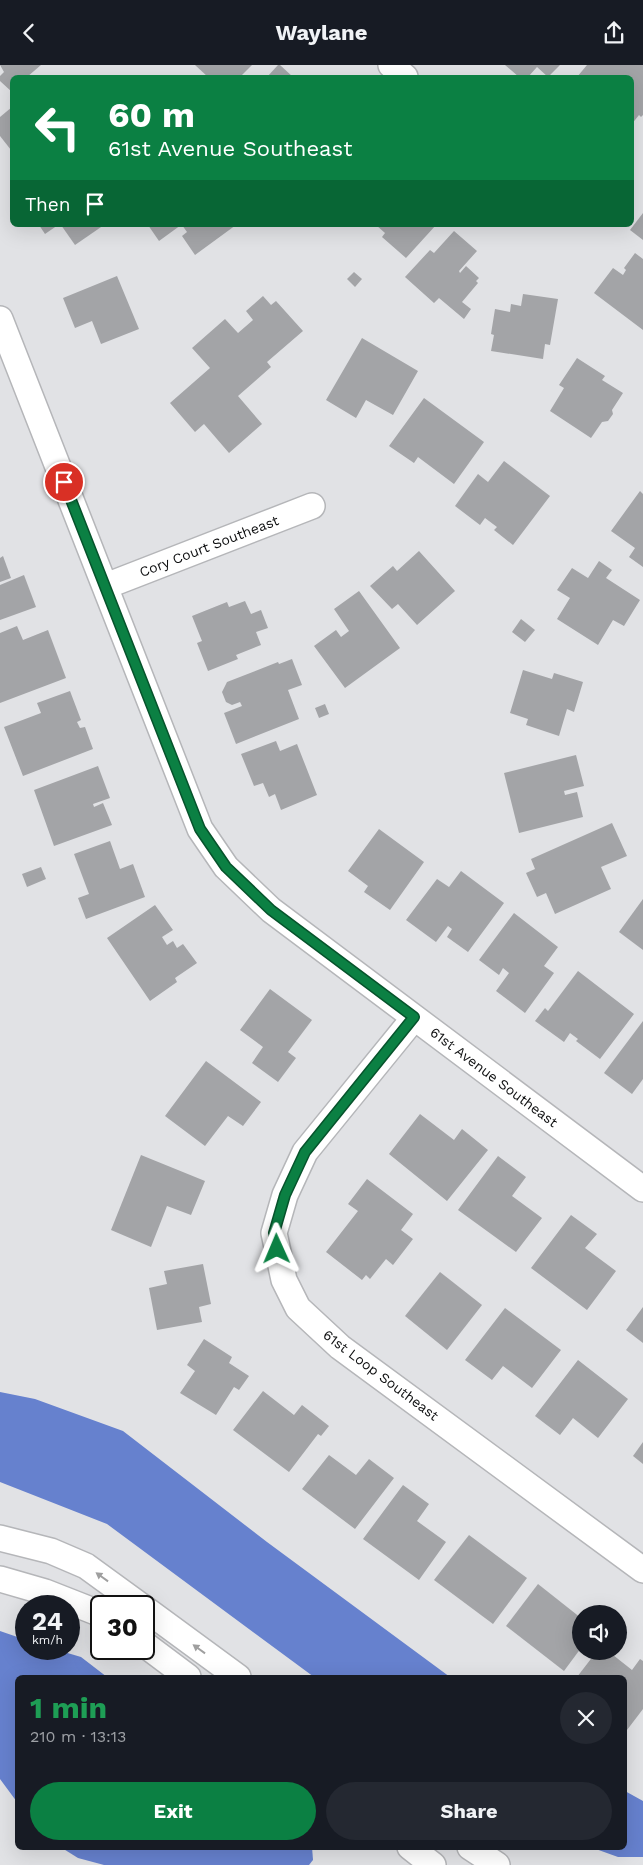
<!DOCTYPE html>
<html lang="en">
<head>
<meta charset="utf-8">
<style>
  :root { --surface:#171b24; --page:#242831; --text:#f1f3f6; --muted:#9ea1a6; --accent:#0b8043 }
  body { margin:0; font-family:"Work Sans",sans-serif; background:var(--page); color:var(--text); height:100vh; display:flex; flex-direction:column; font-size:19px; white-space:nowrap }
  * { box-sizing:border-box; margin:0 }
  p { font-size:16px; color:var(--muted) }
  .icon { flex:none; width:28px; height:28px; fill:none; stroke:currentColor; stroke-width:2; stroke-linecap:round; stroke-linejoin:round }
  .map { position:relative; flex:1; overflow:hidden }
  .side { position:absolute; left:15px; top:1610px; width:612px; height:175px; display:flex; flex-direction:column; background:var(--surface); border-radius:8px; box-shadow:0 5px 20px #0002 }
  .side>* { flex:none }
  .hud { position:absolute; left:10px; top:10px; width:624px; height:152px; border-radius:8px; box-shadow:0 5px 20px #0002; background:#0b8043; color:#fff; overflow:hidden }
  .tools { position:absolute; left:572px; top:1540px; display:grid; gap:10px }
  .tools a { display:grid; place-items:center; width:55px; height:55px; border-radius:50%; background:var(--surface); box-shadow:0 5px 20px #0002; font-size:25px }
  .speed { position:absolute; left:15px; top:1530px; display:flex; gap:10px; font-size:25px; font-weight:700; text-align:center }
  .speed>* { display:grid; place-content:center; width:65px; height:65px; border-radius:50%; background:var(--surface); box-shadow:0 5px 20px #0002; line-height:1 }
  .speed small { font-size:12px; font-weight:400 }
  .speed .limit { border:2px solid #111; border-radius:8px; background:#fff; color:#111 }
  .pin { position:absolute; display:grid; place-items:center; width:42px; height:42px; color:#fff; margin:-21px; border:2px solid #fff; border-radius:50%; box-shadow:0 1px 5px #0007 }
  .me { position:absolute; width:55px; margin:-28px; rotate:359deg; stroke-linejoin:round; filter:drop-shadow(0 0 4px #0008) }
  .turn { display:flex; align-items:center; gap:18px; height:105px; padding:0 15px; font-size:22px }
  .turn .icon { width:65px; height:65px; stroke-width:2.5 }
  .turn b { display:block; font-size:35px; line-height:42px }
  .then { display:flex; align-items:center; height:48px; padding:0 15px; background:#0003; gap:10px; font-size:19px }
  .round { display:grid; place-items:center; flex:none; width:52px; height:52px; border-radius:26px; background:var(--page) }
  .overview { display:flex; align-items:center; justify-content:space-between; height:85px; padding:0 15px }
  h1 { font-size:30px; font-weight:700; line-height:38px; color:#1e9e55 }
  .button { display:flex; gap:10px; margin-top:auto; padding:10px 15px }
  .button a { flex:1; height:58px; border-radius:30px; background:var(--accent); color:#fff; font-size:20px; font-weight:700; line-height:58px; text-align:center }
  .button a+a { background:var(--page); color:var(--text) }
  header { display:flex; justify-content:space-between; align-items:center; height:65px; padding:0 15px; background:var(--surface); font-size:22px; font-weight:700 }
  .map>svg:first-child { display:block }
</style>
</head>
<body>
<header><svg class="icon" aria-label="back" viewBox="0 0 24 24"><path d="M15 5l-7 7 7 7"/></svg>Waylane<svg class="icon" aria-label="share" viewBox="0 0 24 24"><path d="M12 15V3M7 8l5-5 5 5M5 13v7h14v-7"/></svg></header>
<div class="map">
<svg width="643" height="1800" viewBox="0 0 643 1800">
  <rect width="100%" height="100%" fill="#e1e2e5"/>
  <g fill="#6681ce">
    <polygon points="0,1327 35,1334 123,1366 267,1477 450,1612 314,1612 107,1459 0,1417"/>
    <polygon points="0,1566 26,1575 26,1584 54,1584 81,1592 107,1612 18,1612 17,1737 0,1714"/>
    <polygon points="625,1726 643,1736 643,1792 618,1792 593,1783 625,1782"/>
    <polygon points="312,1782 313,1795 309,1800 104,1800 78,1793 62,1783"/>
  </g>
  <g fill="#a3a4a7">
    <polygon points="0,0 41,0 27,12 12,12 12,27 0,16 0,11 4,7"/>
    <polygon points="195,0 252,0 240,12 208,12"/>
    <polygon points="278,0 280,0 293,12 267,12"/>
    <polygon points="505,0 560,0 548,12 537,2 528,12 519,12"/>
    <polygon points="587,0 643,0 643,50 641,52 639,50 631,60 631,12 577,12"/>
    <polygon points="12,42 12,84 11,85 0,71 0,52"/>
    <polygon points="643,148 643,175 630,165"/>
    <polygon points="39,160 58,160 45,169"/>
    <polygon points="61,160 104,160 75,180"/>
    <polygon points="148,160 181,160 159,176"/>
    <polygon points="182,160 236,160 195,190 182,171 187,167"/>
    <polygon points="376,160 436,160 406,193 382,172 385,168"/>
    <polygon points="454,166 477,186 459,206 460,208 466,201 479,213 476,216 478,218 462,237 471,244 464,254 439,233 434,238 405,212 430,185 434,188"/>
    <polygon points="635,188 643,194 643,265 594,228 613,203 623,210 626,205 624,203"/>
    <polygon points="354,207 362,214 355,222 347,214"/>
    <polygon points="117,211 139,264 101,279 92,256 75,263 63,233"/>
    <polygon points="523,229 558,234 550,280 545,279 543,294 491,286 494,270 491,269 495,244 510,247 511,239 521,241"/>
    <polygon points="263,231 271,240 276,236 303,266 267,297 271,302 238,331 262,359 229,388 204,359 195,367 170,338 210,303 192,283 225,254 238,268 253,255 246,246"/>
    <polygon points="362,273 418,306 393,350 366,335 356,353 326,335"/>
    <polygon points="577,293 605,311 602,315 623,328 612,345 613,349 608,356 602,357 591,373 550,346 564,323 559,320"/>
    <polygon points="424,333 484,377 454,419 418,392 414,398 389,381"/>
    <polygon points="504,396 550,431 513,480 494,465 497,462 485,453 480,460 455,441 478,409 488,417"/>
    <polygon points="640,426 643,429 643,502 629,492 635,483 611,466"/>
    <polygon points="419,486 455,526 417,560 398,539 392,544 370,521 393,501 397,506"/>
    <polygon points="3,491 11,513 0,517 0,493"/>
    <polygon points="599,496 612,505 606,513 640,535 624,561 613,555 598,580 557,554 570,533 557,525 572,503 588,513"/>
    <polygon points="24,510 36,542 0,555 0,520"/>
    <polygon points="359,526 400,583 345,623 314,581 336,565 341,572 349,566 334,544"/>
    <polygon points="245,536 251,549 261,545 268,563 256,567 261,580 236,590 238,594 208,606 197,578 202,576 192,551 227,537 229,542"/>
    <polygon points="521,554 535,565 525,577 512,567"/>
    <polygon points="17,561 23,575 48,565 66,613 0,638 0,568"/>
    <polygon points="292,594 302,620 288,625 299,654 236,679 224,648 242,641 240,637 232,640 226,637 222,627 227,617 278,597 279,599"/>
    <polygon points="523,605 552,614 554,608 583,617 574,647 567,644 559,671 526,660 528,654 510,648"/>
    <polygon points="70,626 81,655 77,657 80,663 85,662 93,684 23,711 4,662 41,648 37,638"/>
    <polygon points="325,639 329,649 319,653 315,643"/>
    <polygon points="276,676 280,686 297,679 317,730 281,745 275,729 269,732 263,718 254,721 241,689"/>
    <polygon points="576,690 584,721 564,726 565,730 577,727 583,752 519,768 504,708"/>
    <polygon points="98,701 110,733 93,739 94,742 103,738 112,760 54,781 34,725"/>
    <polygon points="612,758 627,791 601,802 611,824 555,849 546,828 537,832 526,808 535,804 531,794"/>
    <polygon points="379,764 424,797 390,845 364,827 368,821 348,806"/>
    <polygon points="110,776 120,804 133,799 145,832 86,854 78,833 89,829 74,789"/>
    <polygon points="41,802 46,814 27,822 22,809"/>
    <polygon points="461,806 504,838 468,887 447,872 452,864 448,861 436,877 406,855 437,814 449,822"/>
    <polygon points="643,834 643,885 619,867"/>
    <polygon points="155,840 173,865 162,872 167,880 173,876 177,883 183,879 197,898 175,913 177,917 150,936 107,873"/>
    <polygon points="514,848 558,882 544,901 554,908 525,948 496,926 509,908 503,903 499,910 479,895"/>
    <polygon points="578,906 634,949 600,994 576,976 578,974 570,968 564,977 535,956 545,943 548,946"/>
    <polygon points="270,924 312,955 288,987 296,993 278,1017 252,998 263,982 240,965"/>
    <polygon points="643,956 643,1014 632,1029 604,1008"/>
    <polygon points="206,996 261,1037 243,1061 228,1051 205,1081 165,1051"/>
    <polygon points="420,1049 454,1075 462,1064 488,1085 447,1136 389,1089"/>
    <polygon points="141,1090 205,1116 191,1150 167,1141 151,1182 111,1165"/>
    <polygon points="498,1091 526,1112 512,1131 542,1153 516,1187 458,1145"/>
    <polygon points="367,1114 413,1149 401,1165 413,1174 393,1200 386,1194 370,1214 366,1210 362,1215 326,1187 358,1146 348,1139"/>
    <polygon points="571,1150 597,1169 585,1183 616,1206 587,1245 531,1203"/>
    <polygon points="203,1199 211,1239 199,1242 202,1257 157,1265 149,1223 167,1219 164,1206"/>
    <polygon points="440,1207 482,1240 447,1285 405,1251"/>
    <polygon points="643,1242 643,1278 626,1265"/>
    <polygon points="505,1243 561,1285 532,1323 503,1301 492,1315 465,1295"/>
    <polygon points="204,1274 232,1292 229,1298 249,1311 239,1325 234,1322 216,1350 180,1328 195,1306 187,1300"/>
    <polygon points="578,1295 628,1334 598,1373 573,1353 560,1370 535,1351"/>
    <polygon points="263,1326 294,1350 302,1340 329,1361 321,1371 318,1369 289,1407 233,1365"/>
    <polygon points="643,1377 643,1399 633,1391"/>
    <polygon points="329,1390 356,1410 369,1394 394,1413 355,1464 302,1424"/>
    <polygon points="403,1420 429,1439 417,1456 446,1477 419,1515 363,1474"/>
    <polygon points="469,1470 527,1513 493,1559 434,1515"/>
    <polygon points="538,1519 581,1553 581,1583 564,1606 506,1561"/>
    <polygon points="597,1586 608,1586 632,1605 640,1594 643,1596 643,1644 627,1665 625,1664 625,1612 577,1612"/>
  </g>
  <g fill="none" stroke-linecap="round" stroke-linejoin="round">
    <g stroke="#b5b6b9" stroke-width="28">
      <g id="minor">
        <polyline points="391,0 405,12"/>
        <polyline points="0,254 200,764 226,802 271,845 643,1124"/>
        <polyline points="106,521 312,441"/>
        <polyline points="414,953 305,1087 285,1130 274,1168 284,1215 298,1243 340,1282 643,1505"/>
        <polyline points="0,1473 51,1486 86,1501 141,1541"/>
        <polyline points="0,1514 45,1527 101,1549"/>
        <polyline points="144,1543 238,1612"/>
        <polyline points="144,1579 188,1612"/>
        <polyline points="410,1782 433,1800"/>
        <polyline points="470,1782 497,1800"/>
      </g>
    </g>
    <use href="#minor" stroke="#fff" stroke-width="25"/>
  </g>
  <defs><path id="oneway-solid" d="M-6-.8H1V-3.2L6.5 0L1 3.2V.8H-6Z" transform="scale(1.25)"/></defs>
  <g fill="#9f9f9f">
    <use href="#oneway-solid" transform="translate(102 1512) rotate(-144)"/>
    <use href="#oneway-solid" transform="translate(199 1584) rotate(-144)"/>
  </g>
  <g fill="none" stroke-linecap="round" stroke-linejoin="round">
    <g stroke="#07532c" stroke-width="12">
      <polyline id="route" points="64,417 200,764 226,802 271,845 414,952 305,1087 285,1130 274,1168 277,1184"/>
    </g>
    <use href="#route" stroke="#0b8043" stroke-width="9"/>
  </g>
  <g text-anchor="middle" stroke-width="5" stroke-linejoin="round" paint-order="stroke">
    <g font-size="14" fill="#0e0f10" stroke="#fff">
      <text transform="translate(209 481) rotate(-21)" y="5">Cory Court Southeast</text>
      <text transform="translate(494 1012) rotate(37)" y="5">61st Avenue Southeast</text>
      <text transform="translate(381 1310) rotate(37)" y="5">61st Loop Southeast</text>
    </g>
  </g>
</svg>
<div class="tools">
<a><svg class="icon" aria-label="sound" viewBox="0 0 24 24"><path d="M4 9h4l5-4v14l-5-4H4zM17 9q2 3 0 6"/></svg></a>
</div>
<div class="speed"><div>24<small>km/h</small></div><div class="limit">30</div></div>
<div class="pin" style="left:64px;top:417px;background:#d93025"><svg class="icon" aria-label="arrive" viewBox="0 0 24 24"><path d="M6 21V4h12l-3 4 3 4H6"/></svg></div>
<svg class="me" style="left:277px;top:1184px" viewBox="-20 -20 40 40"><path d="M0-17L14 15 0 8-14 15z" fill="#0b8043" stroke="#fff" stroke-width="4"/></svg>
<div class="hud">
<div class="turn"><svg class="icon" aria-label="left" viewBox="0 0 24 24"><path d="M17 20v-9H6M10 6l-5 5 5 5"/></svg><div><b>60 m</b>61st Avenue Southeast</div></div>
<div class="then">Then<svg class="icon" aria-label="arrive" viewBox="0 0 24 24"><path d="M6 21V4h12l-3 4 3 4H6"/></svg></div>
</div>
<section class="side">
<div class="overview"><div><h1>1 min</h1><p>210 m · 13:13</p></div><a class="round"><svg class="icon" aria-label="close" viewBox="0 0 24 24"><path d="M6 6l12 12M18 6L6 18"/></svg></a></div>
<div class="button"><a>Exit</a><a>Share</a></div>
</section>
</div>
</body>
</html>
